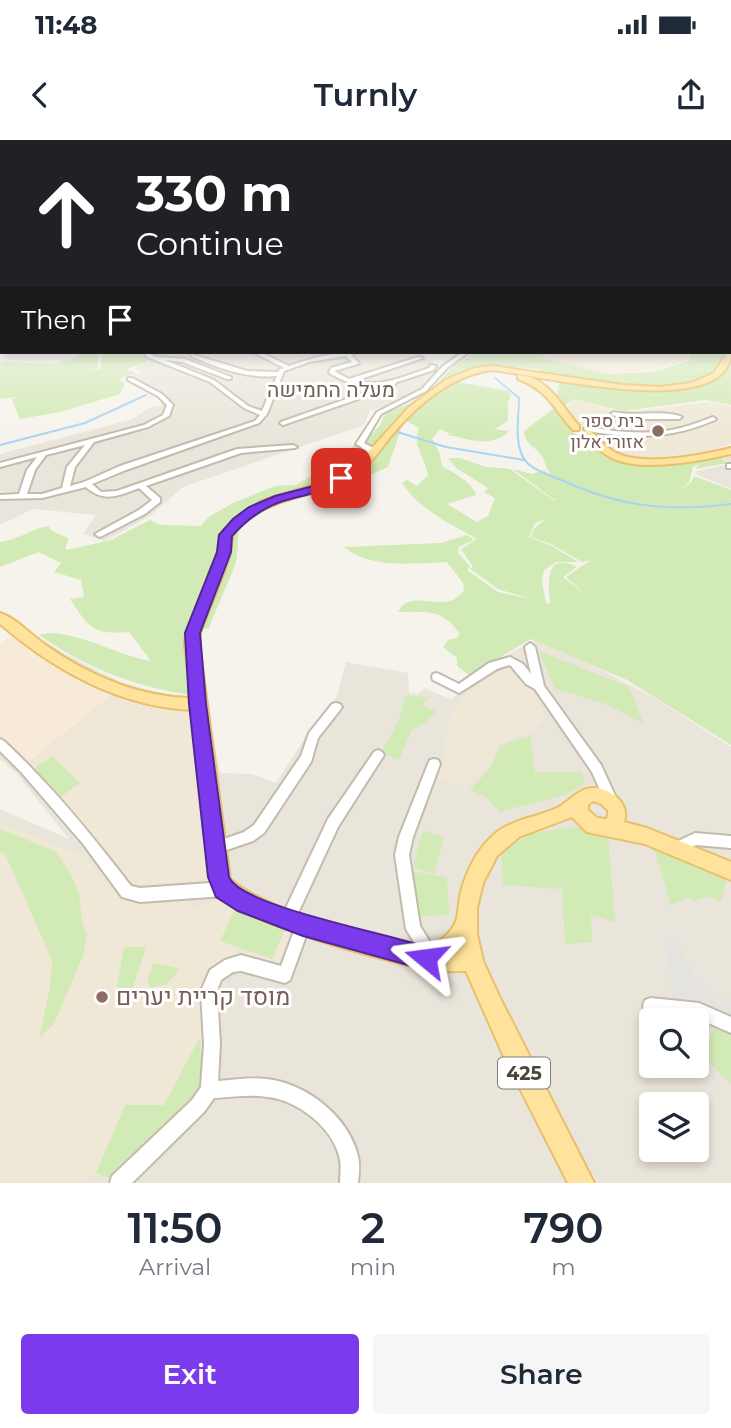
<!DOCTYPE html>
<html lang="en">
<head>
<meta charset="utf-8">
<style>
  :root { --surface:#fff; --page:#f6f6f7; --text:#1f2937; --muted:#747a83; --accent:#7c3aed }
  body { margin:0; font-family:Montserrat,Heebo,sans-serif; background:var(--page); color:var(--text); height:100vh; display:flex; flex-direction:column; font-size:26px; white-space:nowrap }
  * { box-sizing:border-box; margin:0 }
  p { font-size:23px; color:var(--muted) }
  .icon { flex:none; width:38px; height:38px; fill:none; stroke:currentColor; stroke-width:2; stroke-linecap:round; stroke-linejoin:round }
  .map { position:relative; height:1043px; overflow:hidden }
  .details { display:flex; flex-direction:column; background:var(--surface); flex:1 }
  .details>* { flex:none }
  .hud { position:absolute; left:0px; top:0px; width:732px; height:214px; box-shadow:0 4px 10px #0003; background:#202124; color:#fff; overflow:hidden }
  .tools { position:absolute; left:639px; top:868px; display:grid; gap:14px }
  .tools a { display:grid; place-items:center; width:70px; height:70px; border-radius:7px; background:var(--surface); box-shadow:0 4px 10px #0003; font-size:35px }
  .pin { position:absolute; display:grid; place-items:center; width:60px; height:60px; color:#fff; margin:-30px; border-radius:14px; box-shadow:0 4px 10px #0006 }
  .me { position:absolute; width:77px; margin:-38px; rotate:286deg; stroke-linejoin:round; filter:drop-shadow(0 0 5px #0008) }
  .turn { display:flex; align-items:center; gap:24px; height:147px; padding:0 21px; font-size:32px }
  .turn .icon { width:91px; height:91px; stroke-width:2.5 }
  .turn b { display:block; font-size:49px; line-height:60px }
  .then { display:flex; align-items:center; height:66px; padding:0 21px; background:#0003; gap:14px; font-size:26px }
  .eta { display:flex; justify-content:space-evenly; align-items:center; height:119px; text-align:center }
  .eta b { font-size:42px; font-weight:600; line-height:49px }
  .primary-button { display:flex; gap:14px; margin-top:auto; padding:14px 21px }
  .primary-button a { flex:1; height:80px; border-radius:7px; background:var(--accent); color:#fff; font-size:28px; font-weight:600; line-height:80px; text-align:center }
  .primary-button a+a { background:var(--page); color:var(--text) }
  .status { display:flex; justify-content:space-between; align-items:center; height:49px; padding:0 35px; background:var(--surface); direction:ltr }
  .status svg { height:19px; fill:currentColor }
  header { display:flex; justify-content:space-between; align-items:center; height:91px; padding:0 21px; background:var(--surface); font-size:32px; font-weight:600 }
  .map>svg:first-child { display:block }
</style>
</head>
<body>
<div class="status"><b>11:48</b><svg viewBox="0 0 49 12"><path d="M0 12V9h3v3zM5 12V6h3v6zM10 12V3h3v9zM15 12V0h3v12zM26 1h20v11H26zM47 4h2v5h-2z"/></svg></div>
<header><svg class="icon" aria-label="back" viewBox="0 0 24 24"><path d="M15 5l-7 7 7 7"/></svg>Turnly<svg class="icon" aria-label="share" viewBox="0 0 24 24"><path d="M12 15V3M7 8l5-5 5 5M5 13v7h14v-7"/></svg></header>
<div class="map">
<svg width="731" height="1043" viewBox="0 0 731 1043">
  <rect width="100%" height="100%" fill="#f6f3ec"/>
  <g fill="#eae5da" fill-rule="evenodd">
    <polygon points="148,212 419,212 440,228 434,237 407,258 370,271 364,285 183,347 150,376 105,401 83,394 96,375 33,369 0,385 0,314 133,279 150,267 163,266 157,255 123,238 141,233 135,228 153,221"/>
    <polygon points="731,315 731,349 695,334 697,331 729,324 722,316"/>
    <path d="M 28,490 L 63,513 L 120,542 L 207,565 L 220,633 L 252,634 L 276,643 L 301,604 L 337,556 L 346,522 L 408,533 L 409,553 L 418,554 L 424,548 L 451,559 L 498,527 L 504,517 L 534,500 L 598,528 L 653,557 L 731,607 L 731,1043 L 0,1043 L 0,669 L 69,699 L 15,632 L 0,619 L 0,505 ZM 651,880 L 696,880 L 696,926 L 651,926 ZM 651,964 L 696,964 L 696,1010 L 651,1010 Z"/>
  </g>
  <g fill="#f7ead8">
    <polygon points="531,212 692,212 692,218 652,231 608,233 579,228 546,218 548,214"/>
    <polygon points="14,495 36,515 82,540 115,553 20,629 0,611 0,504"/>
  </g>
  <g fill="#efe8d6">
    <polygon points="573,259 622,273 708,262 731,266 731,304 705,313 656,320 633,319 616,314 570,279 565,270"/>
    <polygon points="512,526 529,540 545,578 531,592 499,603 491,624 467,646 432,639 444,613 451,573 467,553 495,533"/>
    <polygon points="117,552 189,571 207,741 137,744 119,737 18,632"/>
    <polygon points="0,683 83,716 112,744 119,755 132,763 188,760 194,768 221,760 291,784 284,827 281,830 238,816 209,830 200,847 207,868 202,955 113,1041 92,1034 87,1043 0,1043"/>
  </g>
  <g fill="#d2eab5" fill-rule="evenodd">
    <path d="M 730,151 L 731,265 L 706,260 L 623,271 L 573,259 L 558,272 L 574,293 L 592,301 L 610,315 L 647,323 L 712,316 L 706,321 L 721,317 L 727,323 L 695,329 L 701,323 L 693,327 L 689,342 L 680,350 L 691,342 L 694,336 L 731,350 L 731,605 L 627,540 L 531,499 L 502,516 L 494,527 L 476,540 L 457,526 L 457,518 L 443,507 L 448,500 L 456,498 L 460,494 C 441,468 428,472 398,472 C 408,451 433,466 450,461 C 455,460 460,454 464,451 L 463,443 L 447,422 C 412,423 373,430 344,407 L 441,403 L 467,395 L 474,400 L 459,407 L 458,413 L 470,426 L 467,430 L 498,452 L 531,459 L 498,449 L 470,429 L 473,427 L 461,409 L 477,399 C 449,383 420,370 402,343 L 407,340 L 417,346 L 428,335 C 425,318 412,306 419,288 L 407,281 L 403,283 L 388,327 L 333,351 L 274,363 L 241,387 C 235,398 240,413 235,425 C 227,446 217,467 209,488 L 193,491 L 192,555 C 138,548 84,527 39,495 C 69,486 119,517 151,521 L 129,492 C 93,495 89,488 70,459 L 84,457 L 81,440 L 54,432 L 61,423 L 39,412 L 0,427 L 0,402 C 18,400 31,389 48,386 C 56,396 62,393 69,399 L 65,408 L 67,410 L 111,400 L 150,380 L 160,385 L 200,386 L 210,376 L 233,363 L 275,346 L 296,345 L 328,326 L 353,306 L 368,298 L 380,285 L 386,272 L 424,259 L 452,227 L 476,212 L 546,214 L 545,217 L 509,214 L 539,217 L 608,234 L 652,232 L 689,221 L 692,212 L 730,212 ZM 483,220 L 487,225 L 537,229 L 560,243 L 553,269 L 524,291 C 525,306 537,306 543,318 C 546,325 546,330 553,337 L 544,330 L 532,334 L 513,329 L 553,359 L 559,359 L 553,360 L 510,329 L 486,327 L 460,318 L 448,318 L 456,328 L 485,346 L 488,349 L 484,352 L 495,358 L 488,376 L 477,382 L 447,364 L 476,355 C 470,340 455,334 442,326 L 440,314 L 432,299 L 440,289 L 451,294 L 445,294 C 467,299 491,309 509,291 L 495,289 L 508,281 L 508,263 L 511,255 L 508,251 L 448,240 L 456,233 L 485,225 ZM 545,379 L 533,390 L 531,397 L 551,404 L 582,422 L 591,420 L 566,437 L 586,455 L 563,437 L 577,427 C 545,410 548,444 550,464 L 546,463 L 542,441 L 544,430 L 556,422 L 578,422 L 552,406 L 529,397 L 535,383 Z"/>
    <polygon points="82,212 98,212 98,228 86,230 100,229 102,212 143,212 148,222 127,229 137,233 118,239 125,243 120,254 60,272 20,279 12,260 17,257 0,259 0,222 54,224 80,216 76,213"/>
    <polygon points="539,511 629,547 644,584 606,564 555,549"/>
    <polygon points="405,556 429,557 422,566 436,571 426,582 411,591 399,620 381,613 399,580"/>
    <path d="M 530,596 L 535,632 L 582,632 L 585,643 C 565,660 526,663 500,672 L 487,658 L 470,650 L 492,626 L 501,605 Z"/>
    <polygon points="52,616 80,643 59,658 32,630"/>
    <polygon points="576,687 608,696 615,782 591,775 592,802 565,804 562,749 503,745 501,713 530,693"/>
    <polygon points="0,689 55,711 71,734 79,754 82,784 87,795 83,816 54,884 39,898 50,847 52,820 6,716 0,711"/>
    <polygon points="423,691 444,697 434,734 413,727"/>
    <polygon points="653,705 727,738 721,762 707,756 693,761 689,757 671,765"/>
    <polygon points="409,731 447,737 449,775 418,776"/>
    <polygon points="236,767 287,785 272,819 220,801"/>
    <polygon points="124,807 146,807 132,850 116,851"/>
    <polygon points="153,823 180,829 167,844 151,848 147,841"/>
    <polygon points="715,885 731,893 731,944 704,917"/>
    <polygon points="200,897 202,945 199,955 112,1040 96,1033 125,965 164,965"/>
  </g>
  <polygon fill="#e5e3e0" points="675,798 699,845 709,848 718,866 731,854 731,877 706,866 673,857 665,799"/>
  <g fill="none" stroke-linecap="round" stroke-linejoin="round">
    <g stroke="#a9d4f2" stroke-width="2">
      <path d="M 495,238 L 519,258 C 519,276 514,300 523,317 C 529,329 547,334 559,339 C 620,367 665,372 731,364"/>
      <polyline points="394,291 446,307 524,320"/>
      <polyline points="0,305 85,283 146,255"/>
    </g>
    <g stroke="#c2bbae" stroke-width="4">
      <g id="minor">
        <rect x="0" y="154" width="2" height="2"/>
        <path d="M 144,212 L 150,212 L 151,215 L 157,217 L 185,219 L 231,237 L 231,239 L 227,239 L 182,222 L 165,220 L 214,240 L 248,266 L 262,271 L 277,236 C 247,239 218,228 191,216 L 191,214 L 247,231 L 278,232 L 280,229 L 284,228 L 253,212 L 260,212 L 289,226 C 311,218 335,212 359,212 L 351,215 L 359,223 L 358,224 L 334,231 L 349,239 L 418,217 L 423,218 L 355,241 C 380,248 405,236 429,228 L 431,225 L 436,226 L 434,230 L 397,242 L 393,247 L 283,285 L 280,283 L 281,282 L 389,244 C 366,249 348,244 329,233 L 331,228 L 352,222 L 346,216 L 309,222 L 284,231 L 267,274 L 259,283 L 126,330 L 92,344 L 101,352 L 117,351 L 237,309 L 293,305 L 297,307 L 295,308 L 241,313 L 146,346 L 160,358 L 160,362 L 145,374 L 102,396 L 99,397 L 95,394 L 139,370 L 152,360 L 139,348 C 118,356 104,363 86,347 L 42,358 L 0,359 L 0,355 L 19,354 L 27,330 L 37,317 L 0,327 L 0,323 L 144,285 L 163,275 L 167,265 L 158,256 L 128,240 L 128,238 L 132,238 L 162,254 L 173,265 L 169,276 L 148,287 L 94,302 L 75,327 L 70,346 L 84,342 L 120,326 L 255,281 L 260,275 L 244,268 L 210,242 L 147,217 ZM 85,305 L 67,327 L 62,348 L 42,354 L 27,354 L 35,330 L 46,315 Z"/>
        <polygon points="463,212 469,212 447,228 426,251 381,274 364,303 377,310 377,314 371,314 358,305 356,304 377,272 422,249 443,226"/>
        <path d="M 614,272 C 635,277 664,269 682,277 L 679,279 L 630,279 L 612,275 L 611,274 Z"/>
        <path d="M 713,277 L 716,279 L 715,280 C 671,299 634,299 587,291 L 584,289 L 587,287 C 618,292 650,296 681,288 C 692,285 702,281 713,277 Z"/>
        <rect x="727" y="324" width="4" height="4"/>
        <polygon points="530,503 535,507 544,546 601,625 618,662 617,666 612,668 607,666 592,632 535,549 526,544 511,526 509,525 497,529 459,553 433,540 432,537 433,534 437,533 459,544 489,523 510,517 523,524 531,534 525,507"/>
        <polygon points="336,563 340,564 342,567 340,570 318,598 311,622 264,693 253,701 215,714 210,712 208,708 210,704 244,692 254,685 301,616 309,593 332,564"/>
        <path d="M 0,599 L 4,601 C 51,645 92,695 131,746 L 140,748 L 224,742 L 229,744 L 231,749 L 229,754 L 224,756 L 140,762 L 122,757 L 84,705 L 21,632 L 0,611 Z"/>
        <polygon points="378,610 382,612 384,615 338,687 293,784 288,786 283,784 281,779 283,774 328,679 374,612"/>
        <polygon points="434,619 438,620 440,624 413,697 409,715 420,786 433,807 434,819 431,824 426,827 421,824 418,809 406,789 395,715 399,697 428,624 430,620"/>
        <polygon points="695,693 731,696 731,708 696,705 677,714 672,712 670,708 672,704"/>
        <path d="M 303,778 L 308,780 L 310,785 L 290,840 L 285,843 L 241,831 L 233,832 L 221,840 L 217,851 L 220,904 L 218,941 C 234,940 251,937 267,939 C 307,944 348,976 358,1016 C 360,1025 359,1034 358,1043 L 340,1043 C 340,1034 342,1025 339,1016 C 332,987 297,960 268,957 C 250,954 231,957 214,958 L 204,972 L 132,1043 L 110,1043 L 112,1036 L 192,960 L 201,947 L 204,904 L 201,851 L 210,830 L 225,820 L 241,815 L 281,826 L 298,780 Z"/>
        <polygon points="651,858 699,863 731,877 731,893 699,879 651,874 645,872 643,866 645,860"/>
      </g>
    </g>
    <g stroke="#e6c16a" stroke-width="4">
      <g id="major">
        <path d="M 731,211 C 731,284 534,234 492,230 C 451,235 417,265 391,296 C 382,307 374,320 363,329 C 324,360 267,352 235,392 C 230,398 232,405 230,412 C 223,440 209,467 200,493 L 199,504 L 230,739 C 269,773 376,798 427,808 C 439,802 448,796 455,784 C 459,776 458,765 460,757 C 465,733 477,708 497,692 C 515,679 537,677 557,668 C 574,659 582,642 604,650 C 618,655 629,667 624,682 L 647,688 L 731,722 L 731,740 L 645,704 L 587,692 L 572,677 L 519,697 L 497,716 L 483,743 L 477,768 L 477,794 L 483,821 L 500,858 L 594,1043 L 568,1043 L 505,919 L 466,831 C 455,831 444,832 433,830 C 392,823 227,781 212,744 L 192,570 C 120,567 54,530 0,484 L 0,473 C 16,478 31,495 44,504 C 88,535 138,557 191,558 L 185,504 L 186,493 L 218,412 L 220,395 L 234,379 L 262,361 L 317,344 L 344,332 L 361,320 L 409,267 L 447,239 L 475,228 L 492,226 L 623,245 L 660,247 L 691,243 L 714,233 L 726,214 L 724,212 ZM 593,661 L 601,664 L 608,670 L 608,676 L 606,679 L 597,678 L 588,670 L 588,665 Z"/>
        <path d="M 518,235 C 548,236 562,267 579,286 L 579,290 L 573,290 C 553,268 548,250 518,239 Z"/>
        <path d="M 585,291 L 591,291 C 600,300 609,311 621,315 C 650,325 702,315 731,308 L 731,314 C 700,321 638,333 610,317 C 600,312 592,303 585,295 Z"/>
      </g>
    </g>
    <use href="#minor" fill="#fff" fill-rule="evenodd"/>
    <use href="#major" fill="#ffe39c" fill-rule="evenodd"/>
  </g>
  <linearGradient id="sky" x2="0" y2="1"><stop stop-color="#8fc1ec"/><stop offset="0.51" stop-color="#fbfaf6"/><stop offset="1" stop-color="#fbfaf6" stop-opacity="0"/></linearGradient>
  <rect width="731" height="297" fill="url(#sky)"/>
  <path fill="#7c3aed" stroke="#51269a" stroke-width="2" d="M 337,336 L 347,338 C 330,353 304,354 283,361 C 262,368 247,379 232,396 L 231,412 L 200,493 L 206,564 L 229,737 C 242,768 399,795 435,810 L 438,818 L 435,827 L 426,830 L 303,796 L 238,771 L 216,757 L 208,737 L 189,564 L 185,493 L 217,412 L 219,395 L 233,379 L 249,367 L 275,356 L 321,344 Z"/>
  <g fill="#8d6e63" stroke="#fff" stroke-width="2.5">
    <circle cx="658" cy="291" r="7"/>
    <circle cx="102" cy="857" r="7"/>
  </g>
  <g text-anchor="middle" stroke-width="6" stroke-linejoin="round" paint-order="stroke">
    <g font-size="18" fill="#785e54" stroke="#fff" text-anchor="end">
      <text x="644" y="287">בית ספר<tspan x="644" dy="21">אזורי אלון</tspan></text>
    </g>
    <rect fill="#fff" stroke="#817c74" stroke-width="2" x="498" y="917.5" width="52" height="31" rx="5"/>
    <g font-size="19" font-weight="bold" fill="#4b4439">
      <text x="524" y="940">425</text>
    </g>
    <g font-size="21" fill="#6e6250" stroke="#fff">
      <text x="331" y="257">מעלה החמישה</text>
    </g>
    <g font-size="24" fill="#785e54" stroke="#fff" text-anchor="start">
      <text x="116" y="865">מוסד קריית יערים</text>
    </g>
  </g>
</svg>
<div class="tools">
<a><svg class="icon" aria-label="search" viewBox="0 0 24 24"><circle cx="10" cy="10" r="6"/><path d="M15 15l6 6"/></svg></a>
<a><svg class="icon" aria-label="layers" viewBox="0 0 24 24"><path d="M12 4l9 5-9 5-9-5zM3 14l9 5 9-5"/></svg></a>
</div>
<div class="pin" style="left:341px;top:338px;background:#d93025"><svg class="icon" aria-label="arrive" viewBox="0 0 24 24"><path d="M6 21V4h12l-3 4 3 4H6"/></svg></div>
<svg class="me" style="left:426px;top:818px" viewBox="-20 -20 40 40"><path d="M0-17L14 15 0 8-14 15z" fill="#7c3aed" stroke="#fff" stroke-width="4"/></svg>
<div class="hud">
<div class="turn"><svg class="icon" aria-label="ahead" viewBox="0 0 24 24"><path d="M12 20V5M6 11l6-6 6 6"/></svg><div><b>330 m</b>Continue</div></div>
<div class="then">Then<svg class="icon" aria-label="arrive" viewBox="0 0 24 24"><path d="M6 21V4h12l-3 4 3 4H6"/></svg></div>
</div>
</div>
<section class="details">
<div class="eta">
<div><b>11:50</b><p>Arrival</p></div>
<div><b>2</b><p>min</p></div>
<div><b>790</b><p>m</p></div>
</div>
<div class="primary-button"><a>Exit</a><a>Share</a></div>
</section>
</body>
</html>
